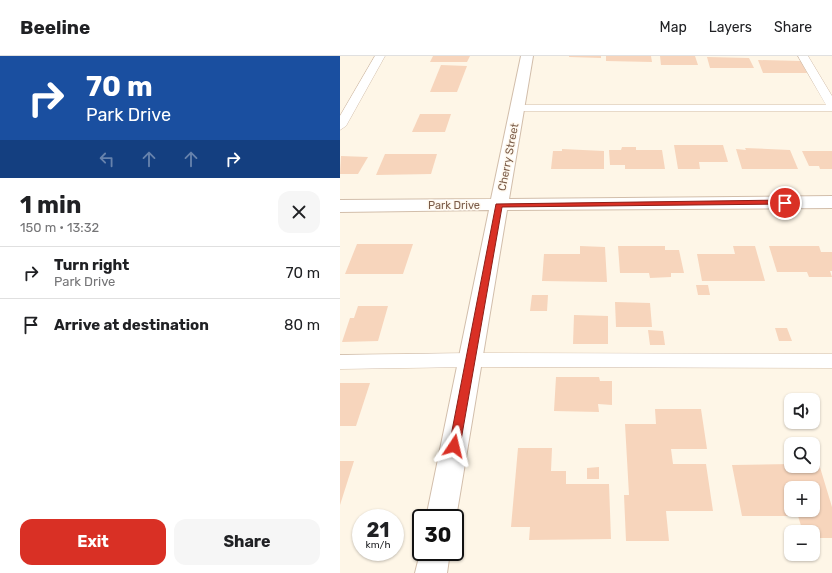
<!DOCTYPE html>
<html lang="en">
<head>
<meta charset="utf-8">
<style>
  :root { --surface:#fff; --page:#f6f6f6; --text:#202124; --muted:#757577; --line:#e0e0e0; --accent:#d93025 }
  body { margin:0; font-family:Rubik,sans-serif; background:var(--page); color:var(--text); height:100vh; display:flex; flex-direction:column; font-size:15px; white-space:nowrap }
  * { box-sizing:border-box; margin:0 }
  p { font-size:13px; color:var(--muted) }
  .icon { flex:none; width:22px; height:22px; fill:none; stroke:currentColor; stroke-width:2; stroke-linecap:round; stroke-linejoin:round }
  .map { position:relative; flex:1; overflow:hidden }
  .details { display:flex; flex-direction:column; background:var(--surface); width:340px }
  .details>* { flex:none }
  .hud { background:#1a4fa0; color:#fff; overflow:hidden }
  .buttons { position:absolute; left:444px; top:337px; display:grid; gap:8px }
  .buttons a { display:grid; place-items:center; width:36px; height:36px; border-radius:8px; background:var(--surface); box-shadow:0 1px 3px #0004; font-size:20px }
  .speed { position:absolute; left:12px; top:453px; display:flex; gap:8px; font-size:20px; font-weight:700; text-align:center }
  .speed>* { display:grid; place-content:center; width:52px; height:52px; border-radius:50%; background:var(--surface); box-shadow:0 1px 3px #0004; line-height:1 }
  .speed small { font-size:10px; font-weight:400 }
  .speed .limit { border:2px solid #111; border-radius:6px; background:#fff; color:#111 }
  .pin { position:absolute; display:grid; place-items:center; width:34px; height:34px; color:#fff; margin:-17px; border:2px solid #fff; border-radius:50%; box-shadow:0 1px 4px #0007 }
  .me { position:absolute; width:44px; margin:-22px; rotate:10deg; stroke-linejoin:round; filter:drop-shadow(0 0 3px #0008) }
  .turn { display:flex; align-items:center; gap:14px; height:84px; padding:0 20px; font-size:18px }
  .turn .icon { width:52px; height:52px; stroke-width:2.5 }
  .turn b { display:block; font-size:28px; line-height:34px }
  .lanes { display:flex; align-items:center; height:38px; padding:0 20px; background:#0003; justify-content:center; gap:20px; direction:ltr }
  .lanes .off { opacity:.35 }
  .round { display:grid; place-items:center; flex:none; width:42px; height:42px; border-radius:12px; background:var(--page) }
  .head { display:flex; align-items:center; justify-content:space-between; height:68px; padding:0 20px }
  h1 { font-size:24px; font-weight:700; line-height:30px }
  .cta { display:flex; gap:8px; margin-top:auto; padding:8px 20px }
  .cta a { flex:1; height:46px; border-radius:12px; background:var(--accent); color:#fff; font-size:16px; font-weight:700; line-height:46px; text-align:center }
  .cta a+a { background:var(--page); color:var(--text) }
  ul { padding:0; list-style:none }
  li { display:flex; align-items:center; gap:12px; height:52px; padding:0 20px; border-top:1px solid var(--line) }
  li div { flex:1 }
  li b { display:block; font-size:15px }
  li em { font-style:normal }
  header { display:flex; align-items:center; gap:24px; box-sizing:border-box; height:56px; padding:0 20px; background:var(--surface); border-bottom:1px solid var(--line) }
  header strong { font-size:19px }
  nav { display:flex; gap:22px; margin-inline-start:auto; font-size:14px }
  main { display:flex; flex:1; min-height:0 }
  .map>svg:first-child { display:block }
</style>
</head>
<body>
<header>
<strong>Beeline</strong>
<nav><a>Map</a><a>Layers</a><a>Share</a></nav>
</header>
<main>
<section class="details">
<div class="hud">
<div class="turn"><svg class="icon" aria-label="right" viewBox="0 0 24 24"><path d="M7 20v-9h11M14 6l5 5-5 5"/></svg><div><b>70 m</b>Park Drive</div></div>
<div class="lanes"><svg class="icon off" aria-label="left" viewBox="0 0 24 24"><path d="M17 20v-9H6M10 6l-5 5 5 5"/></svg><svg class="icon off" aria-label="ahead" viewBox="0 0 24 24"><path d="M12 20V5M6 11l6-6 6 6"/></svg><svg class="icon off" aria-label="ahead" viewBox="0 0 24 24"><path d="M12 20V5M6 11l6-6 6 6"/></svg><svg class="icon" aria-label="right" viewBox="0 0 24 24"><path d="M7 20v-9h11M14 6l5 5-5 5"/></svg></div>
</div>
<div class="head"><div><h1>1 min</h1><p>150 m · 13:32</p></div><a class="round"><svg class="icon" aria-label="close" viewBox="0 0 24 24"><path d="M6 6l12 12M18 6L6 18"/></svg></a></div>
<ul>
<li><svg class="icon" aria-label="right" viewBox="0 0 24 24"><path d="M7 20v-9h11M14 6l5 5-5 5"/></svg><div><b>Turn right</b><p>Park Drive</p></div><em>70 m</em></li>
<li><svg class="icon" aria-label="arrive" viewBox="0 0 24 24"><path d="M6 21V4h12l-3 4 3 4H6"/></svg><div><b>Arrive at destination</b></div><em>80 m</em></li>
</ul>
<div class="cta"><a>Exit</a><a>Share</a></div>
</section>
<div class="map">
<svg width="492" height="517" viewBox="0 0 492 517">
  <rect width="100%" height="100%" fill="#fef6e7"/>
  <g fill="#f7d5bc" fill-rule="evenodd">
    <polygon points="93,0 130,0 127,6 90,6"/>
    <polygon points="229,0 261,0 261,2 229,1"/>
    <polygon points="266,0 311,0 312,6 266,5"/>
    <polygon points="320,0 355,0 358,9 321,9"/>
    <polygon points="367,1 409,2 414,12 370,12"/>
    <polygon points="418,4 461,5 467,17 423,17"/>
    <polygon points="101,9 127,10 117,36 90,36"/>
    <polygon points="80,58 111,58 105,76 72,76"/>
    <polygon points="334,89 383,89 388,106 359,106 360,113 338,113"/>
    <polygon points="282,91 296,91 296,94 322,94 325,113 285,113 285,109 270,109 269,94 281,94"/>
    <polygon points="405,92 450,94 458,113 402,113 396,93 406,94"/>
    <polygon points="222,93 264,95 264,113 211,113 213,95 222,95"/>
    <polygon points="462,95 492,95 492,113 480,113 479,110 469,110"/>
    <polygon points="45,98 97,98 91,118 36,119"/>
    <polygon points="1,100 28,101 18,118 0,118"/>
    <polygon points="17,188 73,188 63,218 5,218"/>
    <polygon points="240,190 265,191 267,226 202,225 204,198 240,198"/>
    <polygon points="278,190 325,190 325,194 339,194 344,217 331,217 331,221 310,222 309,217 280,217"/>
    <polygon points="393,190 415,190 425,225 362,225 357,198 395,198"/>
    <polygon points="429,190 479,190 481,196 492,196 492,215 490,215 492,221 469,221 467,216 437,216"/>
    <polygon points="356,229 368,229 370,239 358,239"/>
    <polygon points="192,239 208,239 207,255 190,255"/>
    <polygon points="275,246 310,247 312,271 276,271"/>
    <polygon points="18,250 48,250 38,285 2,286 10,262 14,262"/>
    <polygon points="234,259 268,260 268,288 233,288"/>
    <polygon points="435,272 447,272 452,285 439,285"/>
    <polygon points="308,274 323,275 325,289 310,289"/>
    <polygon points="216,321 259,321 260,325 272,325 272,349 258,348 259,356 214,355"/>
    <polygon points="0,327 30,327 16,370 0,370"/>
    <polygon points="315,353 361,353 367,393 331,393 333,408 366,408 373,455 326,455 329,485 286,485 284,439 289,439 285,368 316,368"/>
    <polygon points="178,392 212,392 211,415 226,415 226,428 269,428 271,483 189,484 190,471 171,471"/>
    <polygon points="0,405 14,405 0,449"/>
    <path d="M 451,408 L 451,410 L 473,410 L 473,408 L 479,408 L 492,451 L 492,482 L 473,482 L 473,476 L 463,476 L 458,460 L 402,460 L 392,409 ZM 451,432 L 473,432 L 473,454 L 451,454 Z"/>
    <polygon points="259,411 259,423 247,423 247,412"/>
  </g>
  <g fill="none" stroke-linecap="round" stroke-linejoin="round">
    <g stroke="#d2beab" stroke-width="1">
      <g id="lane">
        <polygon points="35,0 45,0 6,70 0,74 0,60"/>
        <polygon points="458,0 468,0 492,40 492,55 177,55 171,52 177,49 486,49"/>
        <polygon points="130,297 492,298 492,312 130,311 0,313 0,299"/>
      </g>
    </g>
    <g stroke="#d2beab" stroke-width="2">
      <g id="street">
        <polygon points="181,0 193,0 169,143 492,140 492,152 167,154 116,462 115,464 115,462 86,462 149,154 0,156 0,144 151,143"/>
        <polygon points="81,493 81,496 110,496 107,517 75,517"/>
      </g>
    </g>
    <use href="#lane" fill="#fff" fill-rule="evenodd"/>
    <use href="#street" fill="#fff" fill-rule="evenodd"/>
  </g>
  <polygon fill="#d93025" stroke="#8d1f18" points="445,144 447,145 447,148 162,151 120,390 118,394 114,395 110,394 109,390 156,148"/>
  <g text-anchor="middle" stroke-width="3" stroke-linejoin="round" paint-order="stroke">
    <g font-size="11" fill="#7b5c48" stroke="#fff9ef">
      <text transform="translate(168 101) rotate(-79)" y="4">Cherry Street</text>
      <text x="114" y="153">Park Drive</text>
    </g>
  </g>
</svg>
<div class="buttons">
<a><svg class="icon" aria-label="sound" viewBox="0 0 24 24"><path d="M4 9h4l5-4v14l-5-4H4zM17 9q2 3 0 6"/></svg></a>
<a><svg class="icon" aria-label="search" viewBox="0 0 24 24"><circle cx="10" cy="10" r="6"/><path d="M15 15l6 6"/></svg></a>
<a>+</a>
<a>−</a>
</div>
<div class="speed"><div>21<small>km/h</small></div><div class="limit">30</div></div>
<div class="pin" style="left:445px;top:147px;background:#d93025"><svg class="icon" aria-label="arrive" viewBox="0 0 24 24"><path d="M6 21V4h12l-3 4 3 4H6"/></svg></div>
<svg class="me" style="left:114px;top:390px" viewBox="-20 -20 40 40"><path d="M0-17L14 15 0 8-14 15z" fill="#d93025" stroke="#fff" stroke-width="4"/></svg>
</div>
</main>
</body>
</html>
